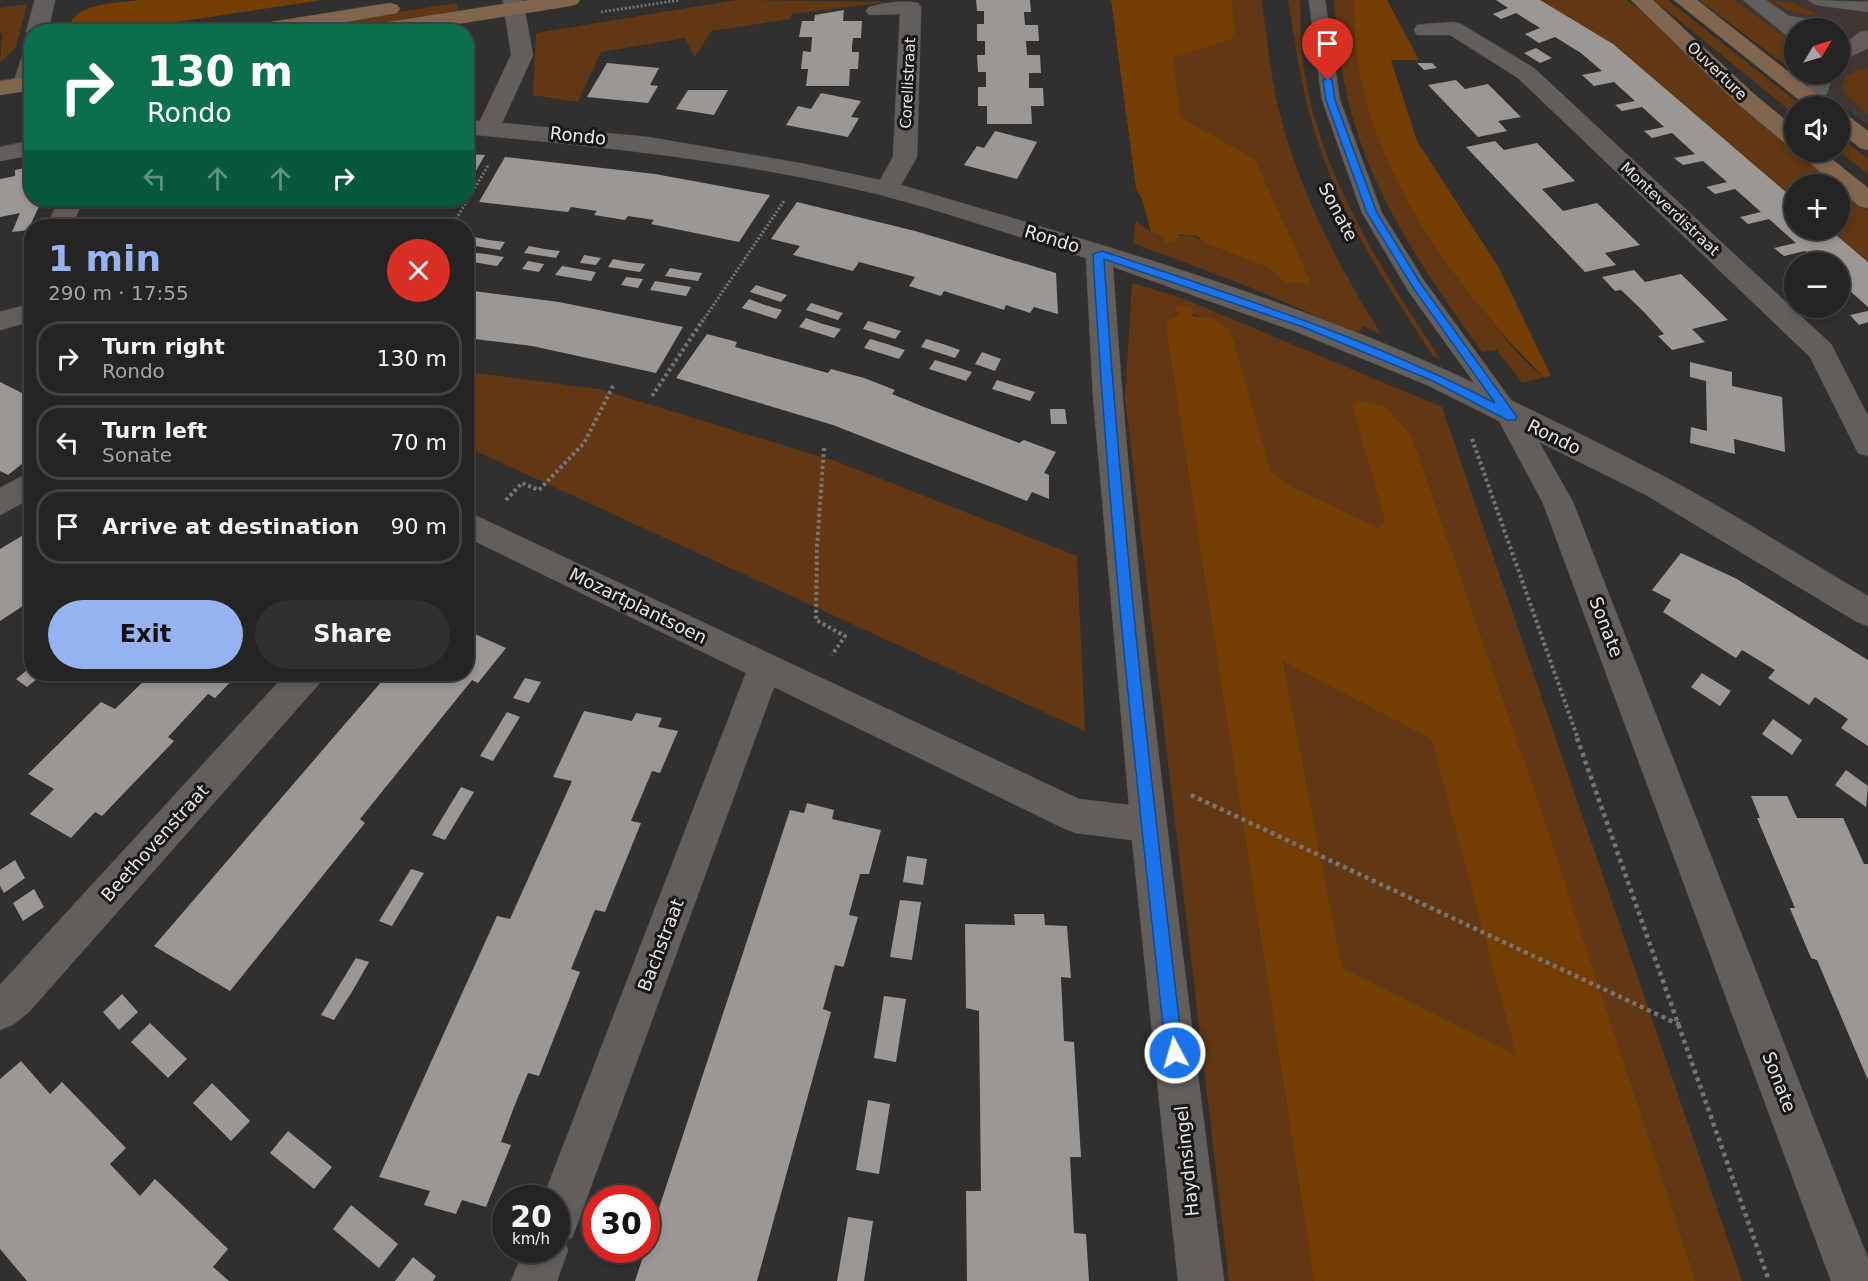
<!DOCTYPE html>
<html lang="en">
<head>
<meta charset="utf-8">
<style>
  :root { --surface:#262422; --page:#32302f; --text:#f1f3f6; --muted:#a4a4a5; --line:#424140; --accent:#95b2f1 }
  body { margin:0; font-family:"DejaVu Sans",sans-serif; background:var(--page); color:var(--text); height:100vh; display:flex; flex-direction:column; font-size:22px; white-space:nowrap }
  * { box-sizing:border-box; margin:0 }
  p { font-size:20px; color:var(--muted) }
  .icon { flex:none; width:33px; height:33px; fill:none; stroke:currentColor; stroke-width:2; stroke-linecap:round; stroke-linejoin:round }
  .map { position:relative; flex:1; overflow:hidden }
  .drawer { position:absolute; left:24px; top:219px; width:450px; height:462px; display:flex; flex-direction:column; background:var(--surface); border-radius:24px; box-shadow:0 3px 9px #0003,0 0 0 2px var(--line) }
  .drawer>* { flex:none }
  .hud { position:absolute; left:24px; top:24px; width:450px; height:183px; border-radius:24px; box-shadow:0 3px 9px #0003,0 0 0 2px var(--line); background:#0b6e4f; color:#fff; overflow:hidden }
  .needle { width:39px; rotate:52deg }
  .fabs { position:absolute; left:1784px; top:18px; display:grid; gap:12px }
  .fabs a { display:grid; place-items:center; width:66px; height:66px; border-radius:50%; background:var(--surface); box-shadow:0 3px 9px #0003,0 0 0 2px var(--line); font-size:30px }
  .speed { position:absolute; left:492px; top:1185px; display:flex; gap:12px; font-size:30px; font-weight:700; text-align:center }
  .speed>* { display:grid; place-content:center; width:78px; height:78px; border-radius:50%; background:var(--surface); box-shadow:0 3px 9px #0003,0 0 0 2px var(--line); line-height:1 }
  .speed small { font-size:15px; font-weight:400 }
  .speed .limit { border:9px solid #d22; background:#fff; color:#111 }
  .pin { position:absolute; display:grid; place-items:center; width:51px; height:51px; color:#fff; margin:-62px -26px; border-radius:50% 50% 50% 0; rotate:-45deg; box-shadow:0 0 6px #0007 }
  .pin .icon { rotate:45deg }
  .me { position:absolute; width:66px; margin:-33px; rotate:354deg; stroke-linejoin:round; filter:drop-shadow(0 0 4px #0008) }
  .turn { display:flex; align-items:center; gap:21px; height:126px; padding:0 24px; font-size:27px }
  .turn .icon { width:78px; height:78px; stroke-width:2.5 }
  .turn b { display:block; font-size:42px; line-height:51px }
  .lanes { display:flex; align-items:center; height:57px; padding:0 24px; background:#0003; justify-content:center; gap:30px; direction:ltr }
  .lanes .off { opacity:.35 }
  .round { display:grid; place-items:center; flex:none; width:63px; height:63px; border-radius:32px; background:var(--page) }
  .overview { display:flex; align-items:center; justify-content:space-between; height:102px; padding:0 24px }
  h1 { font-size:36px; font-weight:700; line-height:45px; color:var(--accent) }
  .action { display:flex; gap:12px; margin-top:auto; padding:12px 24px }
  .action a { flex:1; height:69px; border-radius:36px; background:var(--accent); color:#111; font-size:24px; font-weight:700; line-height:69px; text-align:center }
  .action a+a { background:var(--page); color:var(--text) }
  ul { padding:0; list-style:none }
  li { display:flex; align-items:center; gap:18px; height:75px; margin:0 12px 9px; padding:0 12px; border:3px solid var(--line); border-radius:24px }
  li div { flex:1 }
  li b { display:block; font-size:22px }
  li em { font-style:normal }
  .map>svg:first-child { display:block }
</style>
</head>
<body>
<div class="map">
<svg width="1868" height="1281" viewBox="0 0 1868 1281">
  <rect width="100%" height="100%" fill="#32302e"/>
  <polygon fill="#403732" points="1702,0 1868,0 1868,125 1800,74 1839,74 1839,28 1794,28 1794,69"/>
  <g fill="#623713">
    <polygon points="736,0 888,2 792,14 790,19 711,31 695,57 685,38 601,52 578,102 533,95 536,33"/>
    <path d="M 1232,0 L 1262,0 C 1267,41 1271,82 1282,122 C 1303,199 1339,267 1381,334 L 1363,326 L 1358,334 L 1242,284 L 1133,243 L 1136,221 L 1151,232 L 1166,236 L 1164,242 C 1179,234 1191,232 1205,243 L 1271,269 L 1286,282 L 1311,282 L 1255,159 L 1182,118 L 1180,113 L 1171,62 L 1173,58 L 1231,40 L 1235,32 Z"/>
    <path d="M 1288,0 L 1300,0 C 1301,22 1300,42 1303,64 C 1319,174 1381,269 1441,360 L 1433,356 C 1388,287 1342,218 1317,139 C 1302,94 1296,47 1288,0 Z"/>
    <path d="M 1334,0 L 1354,0 C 1350,119 1418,233 1491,321 C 1507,340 1525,365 1545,377 L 1522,383 L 1497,350 L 1482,352 C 1426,274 1368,191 1347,95 C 1340,64 1337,32 1334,0 Z"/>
    <polygon points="1540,0 1627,0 1657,24 1725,91 1836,184 1794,184 1794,199 1671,94"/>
    <polygon points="1654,0 1668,0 1802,106 1794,106 1794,114"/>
    <polygon points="1699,0 1734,0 1794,43 1794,65 1785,65"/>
    <polygon points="1767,0 1794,3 1820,16 1795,13"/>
    <polygon points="457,3 458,11 327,31 271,32"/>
    <polygon points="27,4 16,47 0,63 2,33 0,34 0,8"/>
    <polygon points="1868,68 1868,115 1849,98 1842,87 1846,75"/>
    <polygon points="1839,136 1868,159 1868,174 1839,151"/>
    <polygon points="1839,187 1868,211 1868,262 1830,230 1839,230"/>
    <path d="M 1132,283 L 1182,298 L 1442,407 L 1742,1281 L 1696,1281 L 1533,786 L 1411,434 L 1384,406 L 1366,455 L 1385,521 L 1377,527 L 1289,485 L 1271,471 L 1230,329 C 1211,317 1195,317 1176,307 L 1179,316 L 1166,329 L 1314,1281 L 1229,1281 L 1125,398 Z"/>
    <polygon points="467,372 599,389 838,462 1077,556 1085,731 467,447"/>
    <polygon points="1283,660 1431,739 1516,1055 1342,969"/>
  </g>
  <g fill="#743d04" fill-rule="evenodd">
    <path d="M 141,0 L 322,0 L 117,31 L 68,31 C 72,2 118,3 141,0 Z"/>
    <polygon points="1111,0 1232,0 1235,32 1231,40 1173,58 1180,113 1182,118 1255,159 1311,282 1310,284 1285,282 1271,269 1205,243 1197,236 1179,234 1177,242 1164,243 1165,236 1151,232 1142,199 1136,188"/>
    <path d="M 1354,0 L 1387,0 L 1419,60 L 1391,60 L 1417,141 L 1499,268 L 1551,376 L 1544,377 C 1447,282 1348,142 1354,0 Z"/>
    <path d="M 1175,306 L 1192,307 L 1193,316 L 1212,318 L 1230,329 L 1271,471 L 1289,485 L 1377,527 L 1385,521 L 1352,405 L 1358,400 L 1384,406 L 1411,434 L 1533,786 L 1696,1281 L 1314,1281 L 1166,329 L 1168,320 L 1179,316 ZM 1283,661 L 1431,739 L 1516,1055 L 1342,968 Z"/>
  </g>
  <g fill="#9b9795">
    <polygon points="976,0 1030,0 1031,12 1024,12 1025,25 1038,25 1039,41 1026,41 1027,55 1040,55 1041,73 1029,73 1029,88 1043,88 1044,106 1031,106 1032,124 987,124 987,106 978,106 978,87 986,87 986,72 978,72 977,55 985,55 985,41 977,41 977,24 984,24 984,11 977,11"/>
    <polygon points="1496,0 1540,0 1613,44 1794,199 1794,230 1830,230 1868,262 1868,307 1842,284 1839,284 1839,262 1818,262 1805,251 1784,256 1774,248 1796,243 1769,219 1748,224 1740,217 1761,212 1735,189 1715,194 1706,187 1727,182 1703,161 1683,165 1674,158 1695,154 1672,133 1652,138 1644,131 1664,127 1642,107 1622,111 1615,105 1635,101 1614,82 1594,86 1582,75 1602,71 1581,53 1555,37 1539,43 1525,34 1540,28 1516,13 1501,19 1493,14 1508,8"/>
    <polygon points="844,10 843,21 862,21 861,38 853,38 852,46 852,52 859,52 858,69 850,69 849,86 806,86 808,69 801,69 803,51 811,52 812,37 799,37 802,21 814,21 815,15"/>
    <polygon points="1536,48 1552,58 1540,63 1524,53"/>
    <polygon points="607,63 659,68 650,85 658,86 648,103 587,97"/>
    <polygon points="1417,63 1432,63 1437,68 1424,70"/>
    <polygon points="1456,80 1465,89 1488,84 1521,117 1498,121 1507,131 1478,137 1428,85"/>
    <polygon points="688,90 728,90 714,115 676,109"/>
    <polygon points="821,93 861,101 851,117 859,118 848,137 786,125 798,106 811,109"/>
    <polygon points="995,131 1037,142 1017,179 964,165 977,146 984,148"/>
    <polygon points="1495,141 1504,150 1537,143 1575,181 1542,189 1563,211 1597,203 1640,245 1605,253 1616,265 1585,272 1466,147"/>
    <polygon points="466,154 485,155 466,188"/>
    <polygon points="505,157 655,174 770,195 739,242 651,224 654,220 628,216 625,220 594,215 597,211 571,207 568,212 479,202"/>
    <polygon points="32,167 32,200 42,200 28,230 12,232 20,213 0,217 0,179 15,176 15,170"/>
    <polygon points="797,202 915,231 1056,273 1058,314 1034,307 1030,313 1006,305 1004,310 944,291 941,296 909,286 915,277 859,262 853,271 793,255 800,246 771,239"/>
    <polygon points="474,237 489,240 505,242 500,250 469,245"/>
    <polygon points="529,246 544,249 560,251 556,258 524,253"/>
    <polygon points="469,252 486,254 504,257 497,266 466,261"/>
    <polygon points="584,255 601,258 596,265 580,263"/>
    <polygon points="613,259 629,262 645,264 640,272 608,267"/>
    <polygon points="528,261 544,264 539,272 522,269"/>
    <polygon points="562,266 596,272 591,281 555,275"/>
    <polygon points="670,268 686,271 702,273 698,281 665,276"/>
    <polygon points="1634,270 1645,282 1681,274 1728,320 1692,329 1705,342 1672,350 1658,336 1664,334 1643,311 1621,290 1615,291 1602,277"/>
    <polygon points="626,277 643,279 638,288 621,285"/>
    <polygon points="655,281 691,287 686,296 650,290"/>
    <polygon points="756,285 771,290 787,295 781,302 750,292"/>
    <polygon points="466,290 559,302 683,327 656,373 532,346 466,338"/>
    <polygon points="749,299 765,305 782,310 776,319 742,308"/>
    <polygon points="811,303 843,313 838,320 806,310"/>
    <polygon points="1868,311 1868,322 1859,325 1850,315"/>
    <polygon points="806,318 823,324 841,329 834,338 799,327"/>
    <polygon points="868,321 885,326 901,331 895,339 863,329"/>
    <polygon points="707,334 737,342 735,347 828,373 831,369 864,378 895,390 892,394 924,407 1019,443 1024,440 1056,452 1044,473 1049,475 1049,499 1032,492 1027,501 833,425 676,378"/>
    <polygon points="870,339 887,344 905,350 899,359 864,348"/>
    <polygon points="926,339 943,344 960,350 955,358 921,347"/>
    <polygon points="982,352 1001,359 995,371 975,364"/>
    <polygon points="935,360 954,366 972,372 966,381 929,369"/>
    <polygon points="1690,362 1732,372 1732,386 1782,397 1785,452 1734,439 1735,454 1690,443 1691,427 1707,431 1706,381 1690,377"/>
    <polygon points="997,380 1035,392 1030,401 992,389"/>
    <polygon points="0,382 32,398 32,456 8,475 0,471"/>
    <polygon points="1050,409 1065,409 1067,424 1051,424"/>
    <polygon points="32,530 32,600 0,621 0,549"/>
    <polygon points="1681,553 1737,579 1868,660 1868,746 1841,728 1848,719 1815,697 1809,705 1768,678 1775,670 1742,650 1736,658 1663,612 1671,600 1652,590"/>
    <polygon points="466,620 474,624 468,631 506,648 478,683 472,680 389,783 360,819 365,823 230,991 154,946 388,674 466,674"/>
    <polygon points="32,666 32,674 43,674 27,687 16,679"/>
    <polygon points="1702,673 1731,691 1720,706 1691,687"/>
    <polygon points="151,674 238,674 215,698 208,694 168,737 174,741 102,816 95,812 71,838 30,814 54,789 28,774 101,702 115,709"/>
    <polygon points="525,678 541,682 529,703 513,698"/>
    <polygon points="584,711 632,721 636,713 662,718 658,727 678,731 660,773 652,771 631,821 641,823 605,912 595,910 571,969 580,972 539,1076 528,1073 514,1107 501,1142 511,1145 486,1207 462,1200 456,1214 424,1205 430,1191 379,1177 497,916 510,919 572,781 553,777"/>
    <polygon points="507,712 520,717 493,761 480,756"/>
    <polygon points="1773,719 1802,740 1792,755 1762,734"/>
    <polygon points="1846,770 1868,786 1866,807 1835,785"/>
    <polygon points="461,787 474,792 445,840 432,835"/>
    <polygon points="1751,796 1787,796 1797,818 1843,818 1864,864 1868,864 1868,1080 1817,960 1811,958 1791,911 1790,908 1795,908 1757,818 1760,818"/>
    <polygon points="807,803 834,810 832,819 881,830 869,874 860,874 849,915 858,917 844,965 843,967 835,965 823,1009 831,1012 757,1281 635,1281 790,810 804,813"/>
    <polygon points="907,856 927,859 923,885 903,882"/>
    <polygon points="15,860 25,878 4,893 0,886 0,870"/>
    <polygon points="411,869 424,873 392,926 379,921"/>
    <polygon points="34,889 44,907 23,921 13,903"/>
    <polygon points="900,900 921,902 912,960 890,957"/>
    <polygon points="1014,914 1044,914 1045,925 1067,926 1071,978 1061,977 1064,1041 1074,1042 1081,1157 1070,1157 1074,1233 1086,1234 1089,1281 967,1281 966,1191 981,1191 979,1011 966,1008 965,924 1015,925"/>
    <polygon points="356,958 369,962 353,990 334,1020 321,1015"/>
    <polygon points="122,994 138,1012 119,1030 103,1012"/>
    <polygon points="884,996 906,999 896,1062 874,1058"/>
    <polygon points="150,1023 187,1059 168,1078 131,1042"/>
    <polygon points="21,1061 50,1094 62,1082 126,1148 110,1164 140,1196 155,1179 228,1249 213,1267 229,1281 27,1281 0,1249 0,1079"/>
    <polygon points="212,1083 250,1121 231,1141 193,1103"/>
    <polygon points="868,1100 890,1104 879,1174 856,1170"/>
    <polygon points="288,1131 332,1167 314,1189 270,1153"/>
    <polygon points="351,1205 398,1244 379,1268 333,1229"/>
    <polygon points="848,1217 873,1221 864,1281 837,1281"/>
    <polygon points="413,1257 436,1276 433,1281 395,1281"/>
  </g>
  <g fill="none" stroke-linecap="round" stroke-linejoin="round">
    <g stroke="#504e4c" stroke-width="1">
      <g id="lane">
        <polygon points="1309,0 1325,0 1340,100 1382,213 1425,282 1519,411 1523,417 1519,423 1511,426 1503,423 1409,292 1362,213 1322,100"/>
        <polygon points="1808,0 1868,2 1868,12 1816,5"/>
      </g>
    </g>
    <g stroke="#504e4c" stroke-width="1">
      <g id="street">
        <polygon points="35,0 55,0 48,32 32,32 32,37 26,32"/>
        <path d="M 503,0 L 523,0 L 533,55 L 502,123 L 648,137 L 805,164 L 880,180 L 893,157 L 900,14 L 869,15 L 866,11 L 869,7 C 883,3 903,0 918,3 L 921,7 L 917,157 L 901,185 C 1085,240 1273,292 1448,371 C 1521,404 1595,441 1667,478 C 1735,514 1801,557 1868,596 L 1868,626 L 1857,622 L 1646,495 L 1539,442 L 1573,502 L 1868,1259 L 1868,1281 L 1831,1281 L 1543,503 L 1499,421 L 1427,385 L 1297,332 L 1113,267 C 1135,606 1182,944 1224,1281 L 1178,1281 L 1132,840 L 1076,833 L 1063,828 L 774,687 L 578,1222 L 572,1238 L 564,1241 L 568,1250 L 557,1281 L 511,1281 L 524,1250 L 556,1250 L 556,1198 L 543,1198 L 746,673 L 466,537 L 466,511 L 1079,799 L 1129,805 L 1093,396 L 1086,258 C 1018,237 950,213 881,195 C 745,161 606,147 466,134 L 466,120 L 480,121 L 511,55 Z"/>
        <polygon points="1743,0 1766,0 1789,16 1839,24 1843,28 1839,33 1839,28 1794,28 1794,36 1786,35"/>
        <polygon points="1454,22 1461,24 1534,68 1831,344 1868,416 1868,456 1858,453 1810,357 1518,78 1450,35 1417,35 1414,30 1417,25"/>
        <polygon points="1868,31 1868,48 1839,63 1839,48 1860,32"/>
        <polygon points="32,49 32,89 16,89 13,84 24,50"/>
        <polygon points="1812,74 1834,74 1822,106 1806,106 1803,101"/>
        <polygon points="32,141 32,155 0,161 0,147"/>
        <polygon points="59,200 83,200 72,226 47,226"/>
        <polygon points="26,305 32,306 32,325 25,323 0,330 0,312"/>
        <polygon points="32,471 32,498 0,515 0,488"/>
        <polygon points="286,674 324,674 319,684 28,1013 14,1024 0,1030 0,985"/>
      </g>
    </g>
    <g stroke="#504e4c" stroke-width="1">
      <g id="secondary">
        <polygon points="530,0 580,0 577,4 570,6 407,32 353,32 355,27 363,26"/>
        <polygon points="1631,0 1653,0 1754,94 1794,127 1794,146 1786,144 1738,104"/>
        <polygon points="1674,0 1697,0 1832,106 1807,106"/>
        <polygon points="390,3 397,5 400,9 397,13 290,32 237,32 239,27 247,26"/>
        <polygon points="32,76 32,90 0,95 0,81"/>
        <polygon points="1839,113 1847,115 1868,131 1868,150 1860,148 1839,131"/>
        <polygon points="1798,152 1823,152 1868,188 1868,208 1859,206 1839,189 1839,184 1834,184"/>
      </g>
    </g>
    <g stroke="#777573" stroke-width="3" stroke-dasharray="2 2" stroke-linecap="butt">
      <polyline points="601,12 680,0"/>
      <polyline points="452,226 489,164"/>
      <polyline points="702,322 784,201"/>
    </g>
    <g stroke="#777573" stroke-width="4" stroke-dasharray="3 3" stroke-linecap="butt">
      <polyline points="652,396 703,320"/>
      <polyline points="1472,439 1578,739"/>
      <polyline points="824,448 817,546 816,620 845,636 832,655"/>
      <polyline points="506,500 522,483 539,490 584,443 613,386"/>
    </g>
    <g stroke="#777573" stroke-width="4.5" stroke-dasharray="4 4" stroke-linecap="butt">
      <polyline points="1577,738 1769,1281"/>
      <polyline points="1191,795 1680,1025"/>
    </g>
    <use href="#lane" fill="#625e5c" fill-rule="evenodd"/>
    <use href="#street" fill="#625e5c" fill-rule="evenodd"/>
    <use href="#secondary" fill="#81664f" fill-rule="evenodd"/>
  </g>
  <path fill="#1a73e8" stroke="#114b97" stroke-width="1.5" d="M 1328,77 L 1332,80 L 1335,100 L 1377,213 L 1421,284 L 1517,417 L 1515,420 L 1507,420 L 1433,381 L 1303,327 L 1104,259 C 1121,524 1152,789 1183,1053 L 1181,1059 L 1175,1061 L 1169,1059 L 1166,1053 C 1137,787 1108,521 1093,254 L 1102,251 C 1236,296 1369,338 1495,403 L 1414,289 L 1367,213 L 1326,100 L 1323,80 Z"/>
  <g text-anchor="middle" stroke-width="6" stroke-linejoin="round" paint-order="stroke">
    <g font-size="15" fill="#eae8e7" stroke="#191817">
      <text transform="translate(1717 71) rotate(44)" y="5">Ouverture</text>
      <text transform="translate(908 83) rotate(-87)" y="5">Corellistraat</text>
      <text transform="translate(1670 209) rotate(43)" y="5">Monteverdistraat</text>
    </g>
    <g font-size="18" fill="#eae8e7" stroke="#191817">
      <text transform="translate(578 136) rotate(6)" y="6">Rondo</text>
      <text transform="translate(1338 212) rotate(62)" y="6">Sonate</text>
      <text transform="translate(1052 239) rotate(17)" y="6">Rondo</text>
      <text transform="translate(1554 437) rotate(26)" y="6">Rondo</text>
      <text transform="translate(638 606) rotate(26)" y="6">Mozartplantsoen</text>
      <text transform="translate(1606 627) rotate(69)" y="6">Sonate</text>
      <text transform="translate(155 843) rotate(-48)" y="6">Beethovenstraat</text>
      <text transform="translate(661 945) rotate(-69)" y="6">Bachstraat</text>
      <text transform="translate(1779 1082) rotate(69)" y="6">Sonate</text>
      <text transform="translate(1187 1161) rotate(-96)" y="6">Haydnsingel</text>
    </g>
  </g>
</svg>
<div class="fabs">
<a><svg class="needle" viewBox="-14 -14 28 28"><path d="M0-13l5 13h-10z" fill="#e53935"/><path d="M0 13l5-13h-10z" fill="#a4a4a5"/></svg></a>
<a><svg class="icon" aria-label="sound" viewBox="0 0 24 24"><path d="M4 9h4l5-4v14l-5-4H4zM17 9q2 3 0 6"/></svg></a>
<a>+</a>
<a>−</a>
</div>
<div class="speed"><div>20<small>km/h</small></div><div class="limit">30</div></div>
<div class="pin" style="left:1328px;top:80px;background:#d93025"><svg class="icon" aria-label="arrive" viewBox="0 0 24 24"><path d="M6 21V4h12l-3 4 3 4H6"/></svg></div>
<svg class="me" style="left:1175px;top:1053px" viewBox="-20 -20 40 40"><circle r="17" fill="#1a73e8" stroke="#fff" stroke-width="3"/><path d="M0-11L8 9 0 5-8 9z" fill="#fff"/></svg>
<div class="hud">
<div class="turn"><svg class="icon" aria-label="right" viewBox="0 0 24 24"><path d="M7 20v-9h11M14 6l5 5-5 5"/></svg><div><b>130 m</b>Rondo</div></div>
<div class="lanes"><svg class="icon off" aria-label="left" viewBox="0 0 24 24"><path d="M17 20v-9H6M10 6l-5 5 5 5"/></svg><svg class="icon off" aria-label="ahead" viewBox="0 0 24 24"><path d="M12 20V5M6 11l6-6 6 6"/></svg><svg class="icon off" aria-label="ahead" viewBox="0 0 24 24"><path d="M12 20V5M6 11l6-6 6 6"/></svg><svg class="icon" aria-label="right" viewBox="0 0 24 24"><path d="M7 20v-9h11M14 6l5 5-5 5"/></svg></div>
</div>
<section class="drawer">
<div class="overview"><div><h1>1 min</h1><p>290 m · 17:55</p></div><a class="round" style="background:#d93025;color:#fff"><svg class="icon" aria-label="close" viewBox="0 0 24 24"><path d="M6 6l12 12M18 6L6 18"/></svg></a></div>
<ul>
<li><svg class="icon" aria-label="right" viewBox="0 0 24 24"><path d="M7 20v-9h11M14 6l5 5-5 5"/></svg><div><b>Turn right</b><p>Rondo</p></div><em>130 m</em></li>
<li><svg class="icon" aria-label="left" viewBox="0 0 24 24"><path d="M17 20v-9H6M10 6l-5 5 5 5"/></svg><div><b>Turn left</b><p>Sonate</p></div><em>70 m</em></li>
<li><svg class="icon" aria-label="arrive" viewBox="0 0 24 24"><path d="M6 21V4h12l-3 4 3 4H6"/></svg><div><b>Arrive at destination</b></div><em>90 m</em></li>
</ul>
<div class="action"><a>Exit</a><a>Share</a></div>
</section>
</div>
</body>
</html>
